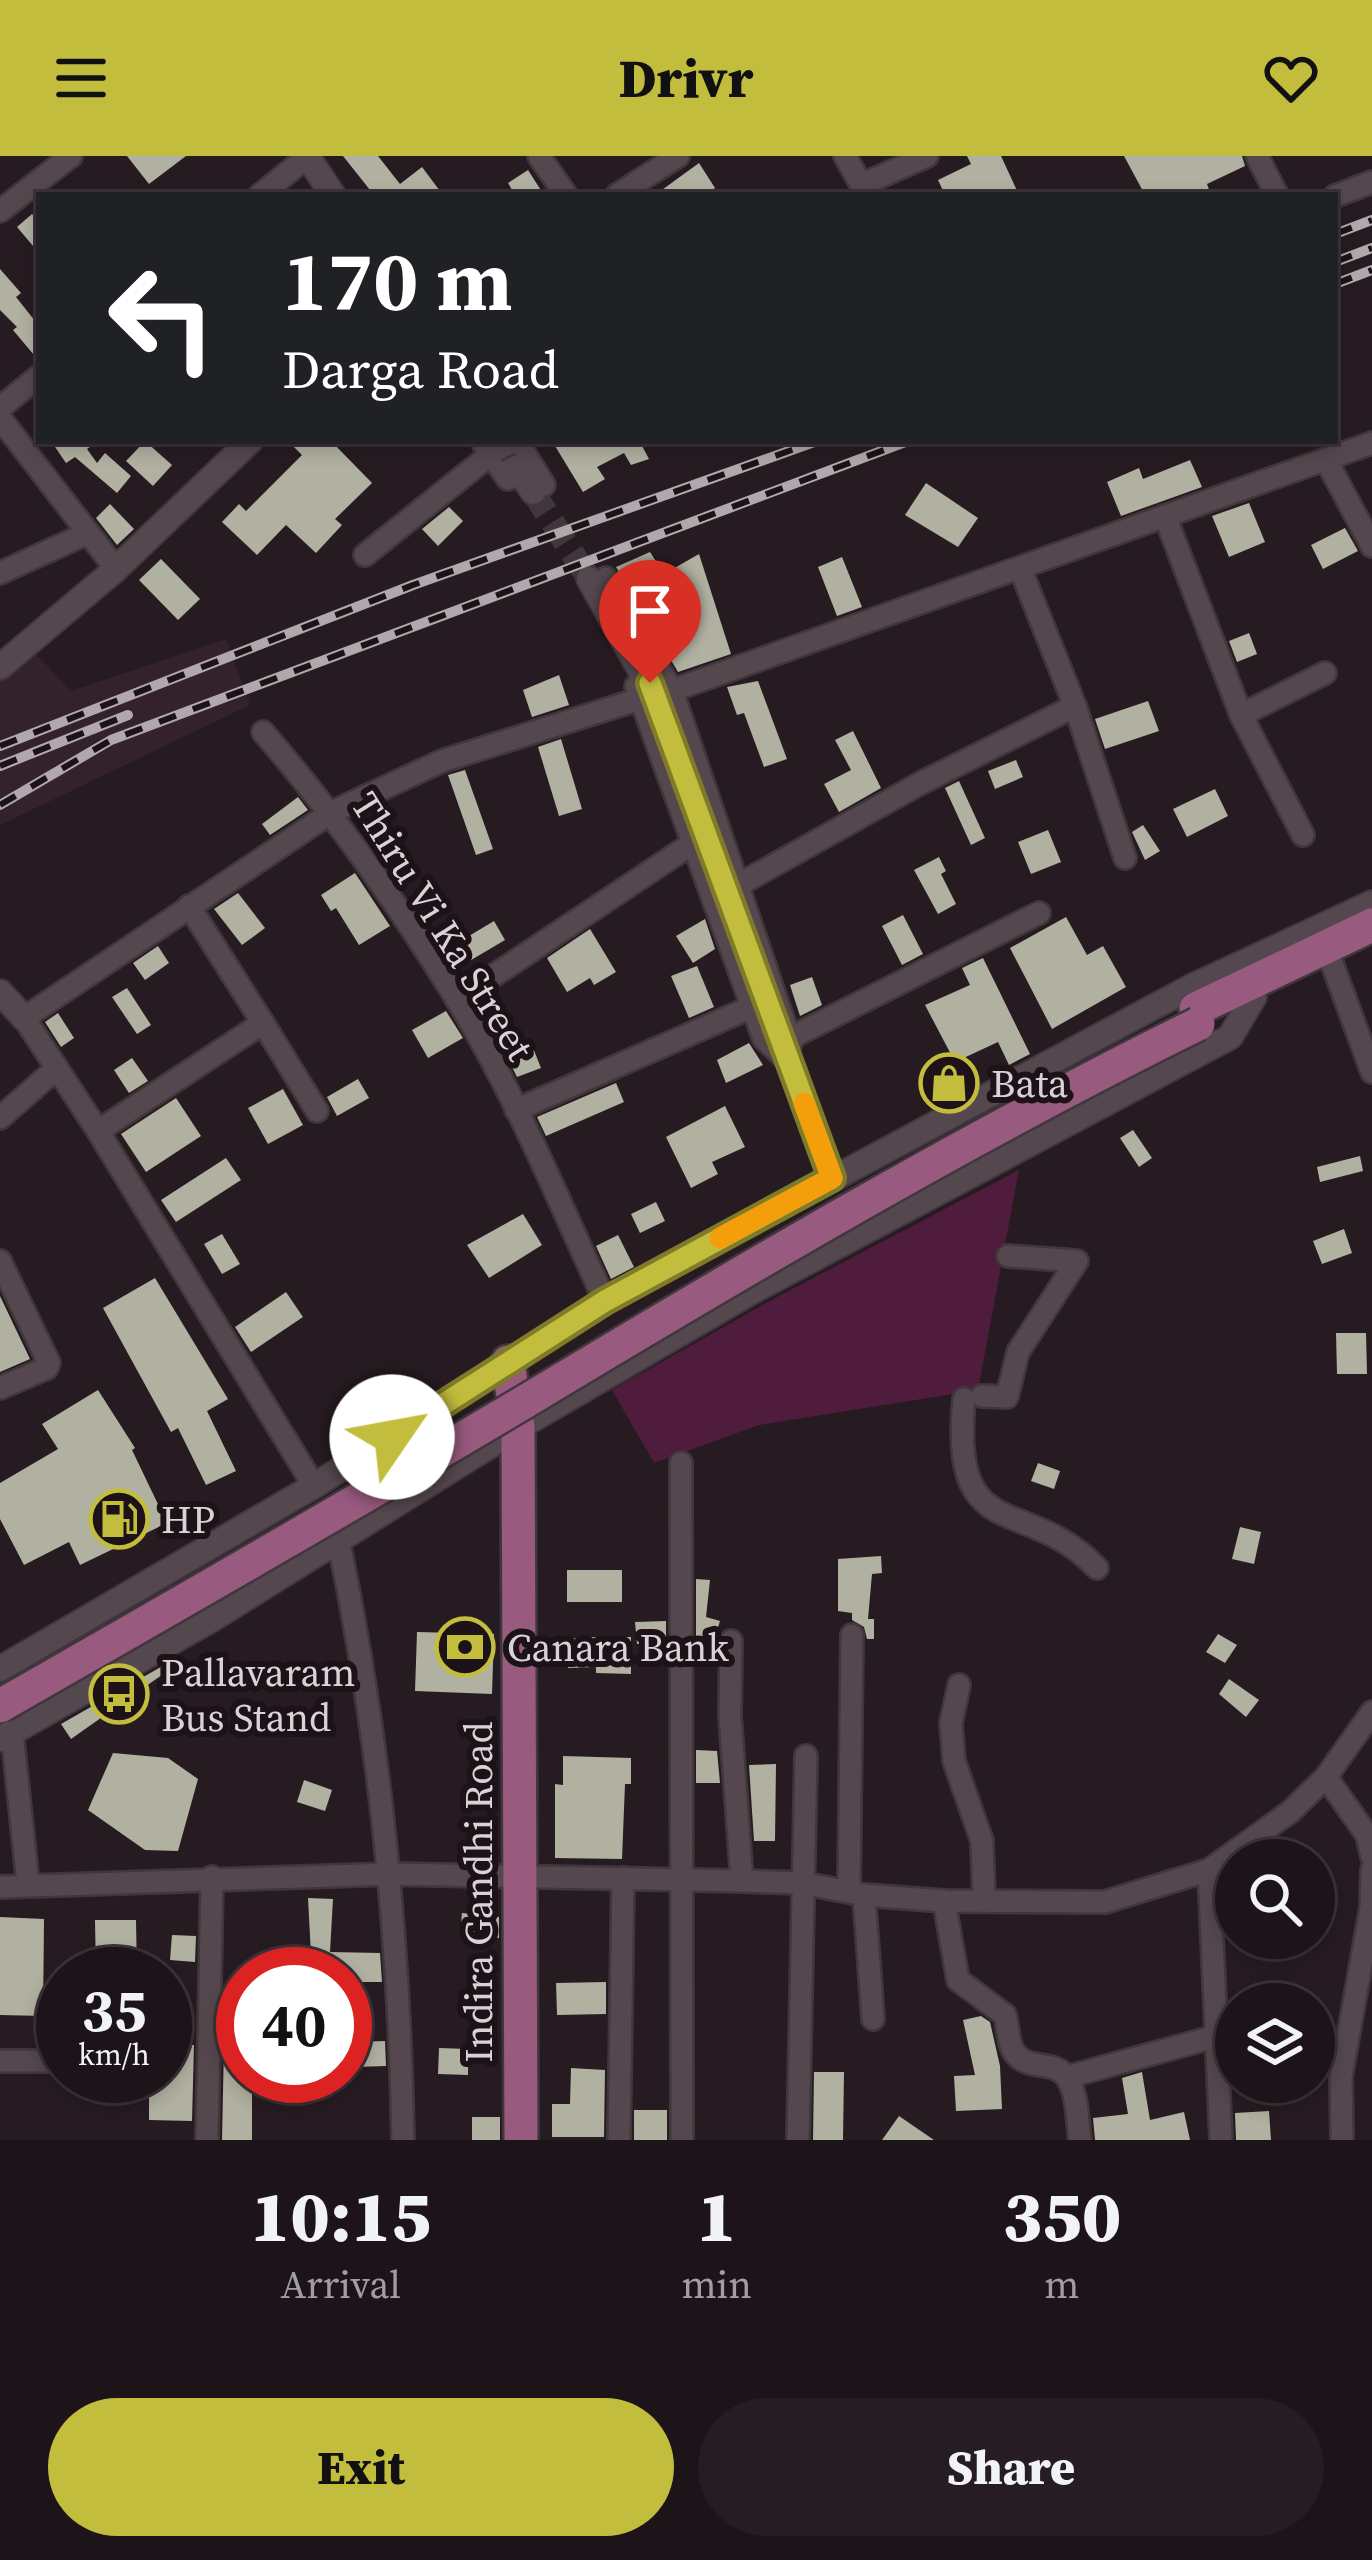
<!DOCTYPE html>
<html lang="en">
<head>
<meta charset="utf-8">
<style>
  :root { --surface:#1c1419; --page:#251d22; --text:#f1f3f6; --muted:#a09ea2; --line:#3a3338; --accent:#c3bd3e }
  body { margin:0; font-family:"Source Serif 4",serif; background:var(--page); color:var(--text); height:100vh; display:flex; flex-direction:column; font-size:45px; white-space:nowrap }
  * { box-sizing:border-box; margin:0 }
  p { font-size:39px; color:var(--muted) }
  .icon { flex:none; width:66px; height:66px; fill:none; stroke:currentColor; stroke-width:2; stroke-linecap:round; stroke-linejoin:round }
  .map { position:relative; height:1984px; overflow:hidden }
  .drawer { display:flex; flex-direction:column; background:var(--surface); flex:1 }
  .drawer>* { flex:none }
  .guide { position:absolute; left:36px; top:36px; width:1302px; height:252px; border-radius:0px; box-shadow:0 6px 18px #0003,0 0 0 3px var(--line); background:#202124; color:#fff; overflow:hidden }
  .tools { position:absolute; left:1215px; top:1683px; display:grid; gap:24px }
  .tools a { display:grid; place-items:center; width:120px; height:120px; border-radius:50%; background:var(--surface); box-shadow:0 6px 18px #0003,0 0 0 3px var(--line); font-size:60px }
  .speed { position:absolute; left:36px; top:1791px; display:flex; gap:24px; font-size:60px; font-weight:700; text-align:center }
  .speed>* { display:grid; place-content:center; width:156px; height:156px; border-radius:50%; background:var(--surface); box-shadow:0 6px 18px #0003,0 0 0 3px var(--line); line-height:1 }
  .speed small { font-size:30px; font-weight:400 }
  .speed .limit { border:18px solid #d22; background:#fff; color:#111 }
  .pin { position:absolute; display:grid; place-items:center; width:102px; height:102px; color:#fff; margin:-123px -51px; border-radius:50% 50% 50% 0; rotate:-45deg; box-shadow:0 0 12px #0007 }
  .pin .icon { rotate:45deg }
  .me { position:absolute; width:132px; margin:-66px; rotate:57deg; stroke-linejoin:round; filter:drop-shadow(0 0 9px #0008) }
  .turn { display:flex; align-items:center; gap:42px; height:252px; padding:0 48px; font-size:54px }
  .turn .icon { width:156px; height:156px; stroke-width:2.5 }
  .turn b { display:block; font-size:84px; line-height:102px }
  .eta { display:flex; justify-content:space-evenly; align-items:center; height:204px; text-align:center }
  .eta b { font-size:72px; font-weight:800; line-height:84px }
  .action { display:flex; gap:24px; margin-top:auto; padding:24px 48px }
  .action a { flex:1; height:138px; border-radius:72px; background:var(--accent); color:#111; font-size:48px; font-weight:800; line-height:138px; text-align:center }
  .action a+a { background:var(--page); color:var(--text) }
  header { display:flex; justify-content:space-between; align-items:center; height:156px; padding:0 48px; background:var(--accent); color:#111; font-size:54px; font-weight:800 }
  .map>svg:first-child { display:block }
</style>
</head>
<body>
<header><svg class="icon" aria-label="menu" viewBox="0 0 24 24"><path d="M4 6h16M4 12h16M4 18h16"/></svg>Drivr<svg class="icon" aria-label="heart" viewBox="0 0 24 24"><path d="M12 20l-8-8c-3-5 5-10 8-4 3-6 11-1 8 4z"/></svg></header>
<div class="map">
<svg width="1372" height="1984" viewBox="0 0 1372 1984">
  <rect width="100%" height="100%" fill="#261b21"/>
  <polygon fill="#33222c" points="226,483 250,549 0,669 0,523 35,497 71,535"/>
  <polygon fill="#501c3d" points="1019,1014 978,1234 759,1269 654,1307 612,1234 775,1142"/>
  <g fill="#b1b1a2">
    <polygon points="127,0 186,0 149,28"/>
    <polygon points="343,0 378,0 400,28 422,11 443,39 374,39"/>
    <polygon points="967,0 1001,0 1019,39 945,39 938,24 971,8"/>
    <polygon points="1124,0 1242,0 1245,10 1207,28 1211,39 1145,39"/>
    <polygon points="699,7 715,32 704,39 655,39"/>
    <polygon points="528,14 544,39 515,39 508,27"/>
    <polygon points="32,58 39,65 39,97 17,71"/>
    <polygon points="0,113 21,137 16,141 39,170 39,205 13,174 17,171 0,154"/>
    <polygon points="51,285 98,285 87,293 97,307 105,297 131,320 117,337 75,301 66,307"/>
    <polygon points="145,285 172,309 153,330 126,305"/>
    <polygon points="288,285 331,285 372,327 335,363 342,369 316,397 286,369 257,399 222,366 239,348 246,355 302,299"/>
    <polygon points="552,285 648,285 641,288 649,303 631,309 624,297 597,311 605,323 583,336"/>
    <polygon points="1190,304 1202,331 1121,360 1107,326 1139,312 1143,323"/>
    <polygon points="926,327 978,362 958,391 905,359"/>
    <polygon points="1249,347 1265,386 1229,401 1212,360"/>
    <polygon points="110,348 134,373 117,389 96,362"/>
    <polygon points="449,351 463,365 438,390 422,373"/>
    <polygon points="1345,372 1358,395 1323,413 1311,389"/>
    <polygon points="650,396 664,418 699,398 731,498 678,516 616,411"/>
    <polygon points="842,401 862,451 837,460 818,411"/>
    <polygon points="161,403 200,443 178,464 139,424"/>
    <polygon points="1249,477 1257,498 1237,506 1229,485"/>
    <polygon points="559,519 569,549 532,561 523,534"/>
    <polygon points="758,525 787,603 764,611 744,557 737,559 727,531"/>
    <polygon points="1148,545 1159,575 1105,593 1095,563"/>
    <polygon points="853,575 881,632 839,656 824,628 851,614 835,584"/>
    <polygon points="561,583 582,653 559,660 538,591"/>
    <polygon points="1016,604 1023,621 995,633 988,615"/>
    <polygon points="465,614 493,693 476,699 448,619"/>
    <polygon points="959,625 985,682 971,689 945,632"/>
    <polygon points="1215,633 1228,660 1187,681 1173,653"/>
    <polygon points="298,641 308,654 270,679 262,668"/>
    <polygon points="1143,669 1160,695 1145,704 1132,676"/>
    <polygon points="1048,674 1061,706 1031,718 1018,686"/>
    <polygon points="939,701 946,715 941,718 956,748 938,758 914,714"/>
    <polygon points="355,717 390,770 359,789 336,752 331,755 321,739"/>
    <polygon points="238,737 265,772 242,789 214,753"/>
    <polygon points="903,759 923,798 902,809 882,770"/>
    <polygon points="1066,761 1087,799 1103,790 1126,831 1052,873 1010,792"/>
    <polygon points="705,763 715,793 693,807 676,780"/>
    <polygon points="494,765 505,784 456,813 444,795"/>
    <polygon points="590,773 616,816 594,829 590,822 567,836 547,802"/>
    <polygon points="158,790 169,807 145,824 133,807"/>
    <polygon points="983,802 1030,898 1009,909 998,886 955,906 925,849 970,829 962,812"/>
    <polygon points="697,810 714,851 689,862 671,820"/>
    <polygon points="812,821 822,849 800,860 790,829"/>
    <polygon points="127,832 151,869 137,878 112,841"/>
    <polygon points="446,855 463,882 428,902 412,874"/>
    <polygon points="58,857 74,882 61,891 45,866"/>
    <polygon points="531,887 541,912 517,921 505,897"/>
    <polygon points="749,887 763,909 726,927 717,904"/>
    <polygon points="132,902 148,925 129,937 114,914"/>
    <polygon points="358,923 369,942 337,960 327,941"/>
    <polygon points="616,927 624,946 546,980 537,961"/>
    <polygon points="283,933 303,969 268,988 248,952"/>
    <polygon points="176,942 201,980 146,1016 121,978"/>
    <polygon points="725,950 745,991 712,1006 718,1018 691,1032 666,981"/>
    <polygon points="1133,974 1152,1002 1139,1011 1120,982"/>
    <polygon points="1360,1000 1363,1015 1320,1026 1317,1011"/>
    <polygon points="226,1002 241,1024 176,1066 161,1044"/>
    <polygon points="656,1046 665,1065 640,1077 631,1058"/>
    <polygon points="523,1058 542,1089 489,1122 467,1089"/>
    <polygon points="1344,1073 1352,1097 1322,1108 1313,1085"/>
    <polygon points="222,1078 240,1108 222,1118 204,1088"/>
    <polygon points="618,1079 634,1111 611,1123 596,1090"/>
    <polygon points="155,1122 228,1243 207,1255 236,1315 206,1329 178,1272 171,1276 103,1152"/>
    <polygon points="286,1136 303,1161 251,1196 235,1171"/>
    <polygon points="0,1140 30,1203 0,1216"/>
    <polygon points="1336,1177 1366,1177 1367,1218 1337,1218"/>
    <polygon points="98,1234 135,1292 132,1294 167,1367 80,1409 69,1386 24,1409 0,1363 0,1327 58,1293 42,1268"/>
    <polygon points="1038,1307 1060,1315 1054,1333 1031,1325"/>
    <polygon points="1240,1371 1261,1376 1254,1408 1232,1403"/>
    <polygon points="881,1400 882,1417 872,1418 868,1463 874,1463 874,1483 867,1483 864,1471 852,1464 852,1457 838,1455 838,1403"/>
    <rect x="567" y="1414" width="55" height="32"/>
    <polygon points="696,1423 710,1424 706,1461 720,1465 715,1481 704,1478 704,1511 696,1511"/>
    <polygon points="666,1465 666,1486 637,1488 635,1466"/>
    <polygon points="417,1476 494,1478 492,1538 415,1535"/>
    <polygon points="1218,1478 1237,1489 1225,1507 1206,1496"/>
    <polygon points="596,1481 631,1481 631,1518 596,1517 596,1511 568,1512 567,1483"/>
    <polygon points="173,1504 176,1509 71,1583 61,1568"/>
    <polygon points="1229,1523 1259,1544 1246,1561 1219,1538"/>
    <polygon points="696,1594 717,1595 720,1627 696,1627"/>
    <polygon points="113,1597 168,1602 198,1623 178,1695 145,1694 88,1654"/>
    <polygon points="563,1600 631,1602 631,1628 625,1628 622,1703 555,1702 555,1628 563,1629"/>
    <polygon points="776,1608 775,1685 754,1685 749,1609"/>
    <polygon points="304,1624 332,1634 325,1655 297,1646"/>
    <polygon points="308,1742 333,1743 330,1796 380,1797 382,1826 345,1826 345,1818 312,1818"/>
    <polygon points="462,1757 499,1761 499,1782 460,1778"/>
    <polygon points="0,1761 44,1763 43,1860 0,1859"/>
    <polygon points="95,1764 136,1764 137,1818 96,1818"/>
    <polygon points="172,1779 196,1780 195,1806 170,1804"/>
    <polygon points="606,1826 606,1858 557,1859 556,1827"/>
    <polygon points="981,1860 990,1866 1000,1910 1002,1953 956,1955 954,1920 975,1919 963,1864"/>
    <polygon points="385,1885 386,1910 355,1911 354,1886"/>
    <polygon points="224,1888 243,1888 243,1920 252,1920 252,1984 222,1984"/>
    <polygon points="165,1889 194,1889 192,1965 149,1964 149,1926 165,1926"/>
    <polygon points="439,1892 468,1893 468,1919 438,1918"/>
    <polygon points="571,1912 605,1914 604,1981 552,1981 552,1948 570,1948"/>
    <polygon points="814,1916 844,1916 843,1984 813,1984"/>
    <polygon points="1142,1916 1150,1964 1184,1956 1190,1984 1095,1984 1093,1962 1128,1958 1122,1922"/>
    <rect x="634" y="1954" width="33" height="30"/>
    <polygon points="1269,1955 1271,1984 1236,1984 1235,1957"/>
    <polygon points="899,1960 934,1984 882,1984"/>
    <rect x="472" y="1961" width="28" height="23"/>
  </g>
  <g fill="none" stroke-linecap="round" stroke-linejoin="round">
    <polyline stroke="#41363c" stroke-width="24" stroke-dasharray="24 12" stroke-linecap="butt" points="533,336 589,423"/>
    <g stroke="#40373c" stroke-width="26">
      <g id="minor">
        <polyline points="539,0 566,39"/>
        <polyline points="845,0 867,39"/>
        <polyline points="1257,0 1277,39"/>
        <polyline points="861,29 927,0"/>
        <polyline points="260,39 307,1"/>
        <polyline points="617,39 678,0"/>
        <polyline points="1335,40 1372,26"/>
        <polyline points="0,55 71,0"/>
        <polyline points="0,252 39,220"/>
        <polyline points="0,262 116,413"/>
        <polyline points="517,285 544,329"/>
        <polyline points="484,289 508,323"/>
        <polyline points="1326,304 1372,390"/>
        <polyline points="1165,360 1241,559 1325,517"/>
        <polyline points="365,399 496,294"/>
        <polyline points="1020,412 1075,550 1125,702"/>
        <polyline points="0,417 88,377"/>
        <polyline points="606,422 672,535 791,887"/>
        <polyline points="636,530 764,883 787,904"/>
        <polyline points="665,537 1372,287"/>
        <polyline points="1241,559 1303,679"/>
        <path d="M 263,576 C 335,659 398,748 456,842 C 515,937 558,1044 605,1145"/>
        <polyline points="740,728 921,627 1075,550"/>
        <polyline points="1329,799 1372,916"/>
        <polyline points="457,844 693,687"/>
        <polyline points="263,867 317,955"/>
        <polyline points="792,881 1039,757"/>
        <polyline points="516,954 754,850"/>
        <polyline points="0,962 57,912"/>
        <polyline points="98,975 263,867 189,750"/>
        <polyline points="0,1105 49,1207 47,1212 0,1232"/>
        <polyline points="982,1240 1007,1241 1018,1196 1077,1105 1008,1100"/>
        <path d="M 964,1243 C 950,1393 1025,1337 1097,1412"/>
        <polyline points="681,1307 682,1984"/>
        <polyline points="314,1330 98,975 24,862 332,656 442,605 646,541"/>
        <path d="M 338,1382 C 380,1585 399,1777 403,1984"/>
        <polyline points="731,1485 730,1560 742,1725"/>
        <polyline points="959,1529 951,1567 954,1605 982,1685 984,1743"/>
        <polyline points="12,1576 28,1728"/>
        <polyline points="1326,1621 1367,1679 1372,1701"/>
        <polyline points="1209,1714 1221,1984"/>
        <polyline points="0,1731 391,1718 742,1725 802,1727 864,1739 944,1745 1105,1746 1209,1714 1290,1656 1326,1621 1372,1556"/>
        <polyline points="849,1735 852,1479"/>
        <polyline points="864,1739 873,1863"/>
        <path d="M 944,1745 L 958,1824 L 1005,1859 C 1008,1870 1008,1887 1014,1896 C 1027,1915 1052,1904 1065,1919 C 1078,1935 1077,1964 1080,1984"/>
        <polyline points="0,1905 63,1905"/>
        <polyline points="1067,1921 1217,1880"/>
        <polyline points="207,1984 212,1721"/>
        <polyline points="619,1984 623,1722"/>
        <polyline points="798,1984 806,1600"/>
        <polyline points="1342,1984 1341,1920 1371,1752 1372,1714"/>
      </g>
    </g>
    <g stroke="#40373c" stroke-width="28">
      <g id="tertiary">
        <polyline points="307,0 333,39"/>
        <polyline points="500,285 533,336"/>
        <polyline points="589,423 661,551 704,680 833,1022"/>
        <polyline points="0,511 116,413 250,285"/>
        <polyline points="0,836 24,862"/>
        <polyline points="0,1513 314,1330 605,1145 1191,831 1372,747"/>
        <polyline points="0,1583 214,1462 518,1272 753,1135 1230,881 1254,841"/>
      </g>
    </g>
    <g stroke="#40373c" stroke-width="38">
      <g id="primary">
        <polyline points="1196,853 1372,769"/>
        <polyline points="508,1206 518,1272 521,1984"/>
      </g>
    </g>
    <use href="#minor" stroke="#55474e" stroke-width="21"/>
    <use href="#tertiary" stroke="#55474e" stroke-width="24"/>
    <use href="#primary" stroke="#985a7f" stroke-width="33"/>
    <g stroke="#b0a8ac" stroke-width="10">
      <g id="rail">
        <polyline points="1335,78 1372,64"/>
        <polyline points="1335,106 1372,92"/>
        <polyline points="1335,128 1372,114"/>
        <polyline points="0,590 413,429 817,285"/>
        <polyline points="0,610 128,559"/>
        <polyline points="0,649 111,584 908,285"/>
      </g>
    </g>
    <use href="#rail" stroke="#1d1218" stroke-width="6" stroke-dasharray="18" stroke-linecap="butt"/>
    <g stroke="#40373c" stroke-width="26" stroke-linecap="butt">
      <g id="minor-bridge">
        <polyline points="496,294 510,287"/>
        <polyline points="646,541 665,537"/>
      </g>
    </g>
    <g stroke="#40373c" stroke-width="38" stroke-linecap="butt">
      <path id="primary-bridge" d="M 0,1550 C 176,1449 352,1349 526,1245 C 747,1112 967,982 1198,868"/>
    </g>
    <use href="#minor-bridge" stroke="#55474e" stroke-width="21"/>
    <use href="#primary-bridge" stroke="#985a7f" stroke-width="33"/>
  </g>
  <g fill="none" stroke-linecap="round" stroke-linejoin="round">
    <g stroke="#7f7b28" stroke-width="30">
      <polyline id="route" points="392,1281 605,1145 832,1022 650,527"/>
    </g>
    <use href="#route" stroke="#c3bd3e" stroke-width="21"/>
    <polyline stroke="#f59e0b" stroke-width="21" points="720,1082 832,1022 804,947"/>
  </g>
  <defs>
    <g id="shop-ring" transform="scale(3)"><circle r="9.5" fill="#1d1218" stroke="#c3bd3e" stroke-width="1.5"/><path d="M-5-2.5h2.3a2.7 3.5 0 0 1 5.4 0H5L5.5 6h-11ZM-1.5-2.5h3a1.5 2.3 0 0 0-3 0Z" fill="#c3bd3e"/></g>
    <g id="fuel-ring" transform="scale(3)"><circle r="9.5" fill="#1d1218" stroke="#c3bd3e" stroke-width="1.5"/><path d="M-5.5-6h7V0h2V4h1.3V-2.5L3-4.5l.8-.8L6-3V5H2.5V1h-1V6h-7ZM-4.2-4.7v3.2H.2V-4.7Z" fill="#c3bd3e"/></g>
    <g id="bank-ring" transform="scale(3)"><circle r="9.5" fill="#1d1218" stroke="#c3bd3e" stroke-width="1.5"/><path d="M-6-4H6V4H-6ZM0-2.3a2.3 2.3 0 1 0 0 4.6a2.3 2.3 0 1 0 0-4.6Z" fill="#c3bd3e"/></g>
    <g id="bus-ring" transform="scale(3)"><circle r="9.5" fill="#1d1218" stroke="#c3bd3e" stroke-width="1.5"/><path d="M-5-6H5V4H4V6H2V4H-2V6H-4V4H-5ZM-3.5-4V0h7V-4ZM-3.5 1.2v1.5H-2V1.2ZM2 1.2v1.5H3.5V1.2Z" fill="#c3bd3e"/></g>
  </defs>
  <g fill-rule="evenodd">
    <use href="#shop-ring" x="949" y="927"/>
    <use href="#fuel-ring" x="119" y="1363"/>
    <use href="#bank-ring" x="465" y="1491"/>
    <use href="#bus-ring" x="119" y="1538"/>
  </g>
  <g text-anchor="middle" stroke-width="12" stroke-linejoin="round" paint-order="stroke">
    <g font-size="39" fill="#dad2d6" stroke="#1d1218">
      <text transform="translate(443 770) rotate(58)" y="14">Thiru Vi Ka Street</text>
      <text transform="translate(478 1736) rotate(-90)" y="14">Indira Gandhi Road</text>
    </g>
    <g font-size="39" fill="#dad2d6" stroke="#1d1218" text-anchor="start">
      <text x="991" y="941">Bata</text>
      <text x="161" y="1377">HP</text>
      <text x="507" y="1505">Canara Bank</text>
      <text x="161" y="1530">Pallavaram<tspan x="161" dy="45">Bus Stand</tspan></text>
    </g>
  </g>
</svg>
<div class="tools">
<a><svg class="icon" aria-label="search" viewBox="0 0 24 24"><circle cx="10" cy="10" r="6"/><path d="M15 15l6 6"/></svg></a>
<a><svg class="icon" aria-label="layers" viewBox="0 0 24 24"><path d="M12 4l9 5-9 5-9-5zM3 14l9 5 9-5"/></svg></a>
</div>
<div class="speed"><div>35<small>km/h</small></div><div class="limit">40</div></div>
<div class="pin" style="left:650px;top:527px;background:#d93025"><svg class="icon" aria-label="arrive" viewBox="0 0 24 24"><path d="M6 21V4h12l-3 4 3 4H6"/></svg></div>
<svg class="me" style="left:392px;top:1281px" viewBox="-20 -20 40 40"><circle r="19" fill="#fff"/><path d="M0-13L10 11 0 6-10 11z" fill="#c3bd3e"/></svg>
<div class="guide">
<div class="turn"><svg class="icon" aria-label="left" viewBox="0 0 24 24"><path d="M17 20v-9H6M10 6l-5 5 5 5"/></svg><div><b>170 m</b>Darga Road</div></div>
</div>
</div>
<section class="drawer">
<div class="eta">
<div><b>10:15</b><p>Arrival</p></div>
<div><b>1</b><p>min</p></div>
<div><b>350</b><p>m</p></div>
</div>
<div class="action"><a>Exit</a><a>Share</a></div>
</section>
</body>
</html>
